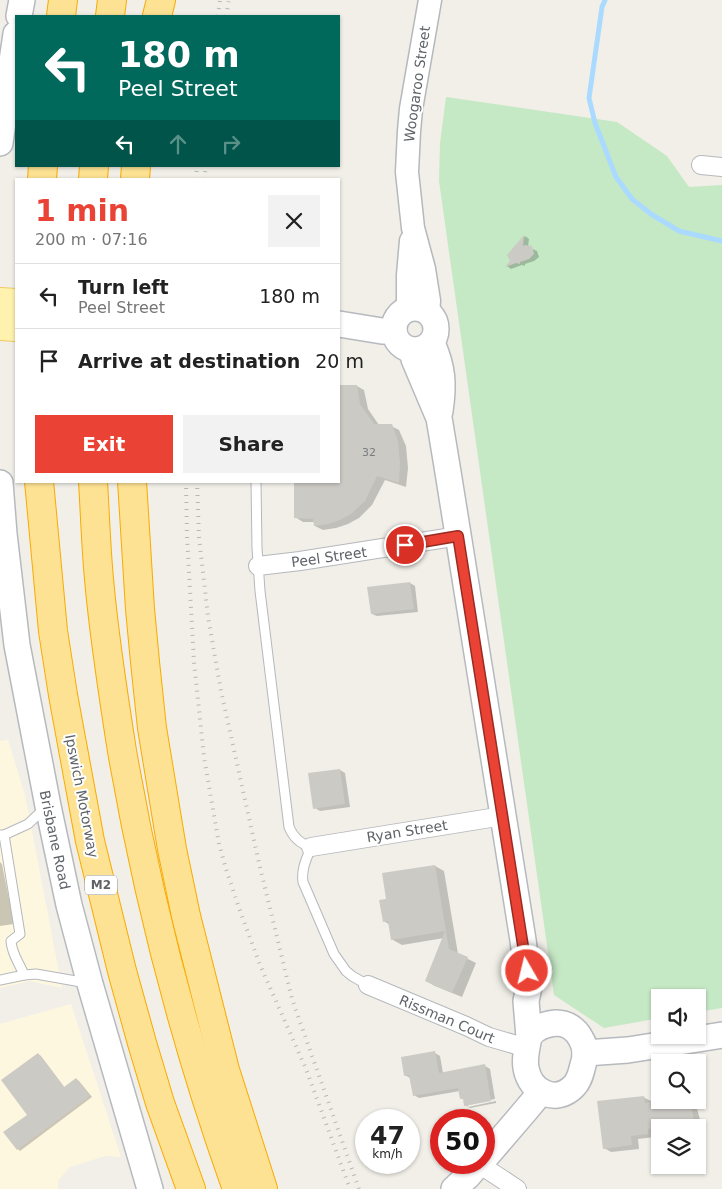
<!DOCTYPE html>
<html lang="en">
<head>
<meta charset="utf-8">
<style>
  :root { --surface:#fff; --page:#f2f2f2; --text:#222; --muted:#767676; --line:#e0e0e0; --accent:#ea4335 }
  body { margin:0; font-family:"DejaVu Sans",sans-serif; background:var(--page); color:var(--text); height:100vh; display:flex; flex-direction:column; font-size:19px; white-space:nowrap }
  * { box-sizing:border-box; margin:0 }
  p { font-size:16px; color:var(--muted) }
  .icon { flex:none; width:28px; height:28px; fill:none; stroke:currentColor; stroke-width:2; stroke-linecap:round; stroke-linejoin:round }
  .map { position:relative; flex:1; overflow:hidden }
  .drawer { position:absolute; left:15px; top:178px; width:325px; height:305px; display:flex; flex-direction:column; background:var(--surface); border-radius:0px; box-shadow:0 1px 4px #0004 }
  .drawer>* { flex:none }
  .hud { position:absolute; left:15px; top:15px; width:325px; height:152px; border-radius:0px; box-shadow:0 1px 4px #0004; background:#00695c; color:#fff; overflow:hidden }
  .buttons { position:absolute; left:651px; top:989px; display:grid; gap:10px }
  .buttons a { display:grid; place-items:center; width:55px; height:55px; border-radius:0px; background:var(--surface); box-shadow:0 1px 4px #0004; font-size:25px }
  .speed { position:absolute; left:355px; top:1109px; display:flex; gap:10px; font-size:25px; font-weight:700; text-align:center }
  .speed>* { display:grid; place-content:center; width:65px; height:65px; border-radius:50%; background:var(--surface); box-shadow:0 1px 4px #0004; line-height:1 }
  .speed small { font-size:12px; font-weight:400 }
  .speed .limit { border:8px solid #d22; background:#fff; color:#111 }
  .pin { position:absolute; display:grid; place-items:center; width:42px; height:42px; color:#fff; margin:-21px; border:2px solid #fff; border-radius:50%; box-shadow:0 1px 5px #0007 }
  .me { position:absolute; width:55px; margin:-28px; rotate:352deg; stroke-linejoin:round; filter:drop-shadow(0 0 4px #0008) }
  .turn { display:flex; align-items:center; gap:18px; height:105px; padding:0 20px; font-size:22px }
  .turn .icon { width:65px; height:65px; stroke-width:2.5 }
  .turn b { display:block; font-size:35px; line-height:42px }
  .lanes { display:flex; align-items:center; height:48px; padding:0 20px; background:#0003; justify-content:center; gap:25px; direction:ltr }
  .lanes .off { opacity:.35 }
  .round { display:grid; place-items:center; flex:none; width:52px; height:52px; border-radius:0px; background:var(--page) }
  .headline { display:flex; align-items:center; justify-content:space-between; height:85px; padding:0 20px }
  h1 { font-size:30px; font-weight:600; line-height:38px; color:var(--accent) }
  .action { display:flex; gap:10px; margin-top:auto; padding:10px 20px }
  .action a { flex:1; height:58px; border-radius:0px; background:var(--accent); color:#fff; font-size:20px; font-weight:600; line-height:58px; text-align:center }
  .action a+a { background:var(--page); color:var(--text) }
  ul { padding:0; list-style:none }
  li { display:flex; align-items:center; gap:15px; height:65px; padding:0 20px; border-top:1px solid var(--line) }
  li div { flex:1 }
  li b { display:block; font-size:19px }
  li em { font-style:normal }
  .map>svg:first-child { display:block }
</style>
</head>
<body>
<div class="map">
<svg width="722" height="1189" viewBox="0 0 722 1189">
  <rect width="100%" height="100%" fill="#f1efe8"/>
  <g fill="#fef7e0">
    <polygon points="8,740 25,795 62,988 30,981 0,988 0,741"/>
    <polygon points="71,1004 121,1157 105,1156 70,1167 58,1181 58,1189 0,1189 0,1024"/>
  </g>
  <polygon fill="#c5e8c5" points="446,97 617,122 667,156 689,187 722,185 722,1008 698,1012 698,998 660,998 660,1018 604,1028 554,995 439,181 440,143"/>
  <g fill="#0003">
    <polygon points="525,236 529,239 528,247 537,251 539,257 534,261 525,264 525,266 522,265 511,269 507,266 511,262 509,255"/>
    <polygon points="339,386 357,386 364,390 368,409 379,425 391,426 399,430 406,446 408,468 406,487 385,480 372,505 359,518 348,524 336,528 323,530 315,526 315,522 303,522 295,517 295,483 288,483 285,481 339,481"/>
    <polygon points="410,583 415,586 418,612 377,616 372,614"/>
    <polygon points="340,770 345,773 350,807 320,811 315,808"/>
    <polygon points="0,862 2,864 14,924 0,926"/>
    <polygon points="435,866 444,871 458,954 476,963 462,997 435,986 426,981 444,938 402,945 393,940 390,925 384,921 388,900"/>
    <polygon points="435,1053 440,1056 443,1073 485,1066 490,1069 495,1099 468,1104 468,1107 496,1101 496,1103 470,1108 465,1105 464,1100 462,1098 460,1091 419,1098 414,1095 410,1078 405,1075"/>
    <polygon points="38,1054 41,1056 65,1088 76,1079 79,1081 92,1097 20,1151 18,1149 29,1115"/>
    <polygon points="643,1097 651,1101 651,1103 669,1100 695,1100 701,1124 682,1128 660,1128 660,1131 654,1132 655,1137 638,1139 639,1149 611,1152 604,1148"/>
  </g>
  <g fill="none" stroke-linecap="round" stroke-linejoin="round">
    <polyline stroke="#aadaff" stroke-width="5" points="605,0 602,7 589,98 595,123 616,177 632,199 651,214 679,231 722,241"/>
  </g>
  <g fill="#cccac5">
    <polygon points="524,235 523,247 524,245 532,246 534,254 529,259 520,262 520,264 516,263 505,267 510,261 507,255"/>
    <polygon points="339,385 357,385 360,404 374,424 392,424 398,441 400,463 399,483 377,476 365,501 351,514 340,520 328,524 314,526 313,519 294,518 294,481 339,481"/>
    <polygon points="410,582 414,609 371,614 367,587"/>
    <polygon points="340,769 345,804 313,809 308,773"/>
    <polygon points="435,865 449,949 468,957 452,993 425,981 445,931 391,940 388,921 383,922 379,900 386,899 382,873"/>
    <polygon points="435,1051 439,1073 485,1064 491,1101 464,1106 463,1099 460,1099 458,1088 413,1096 409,1075 404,1076 401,1057"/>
    <polygon points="38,1053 64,1087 76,1078 90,1096 17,1150 3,1132 27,1115 1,1080"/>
    <polygon points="644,1096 645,1103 662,1100 690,1100 694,1121 648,1129 648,1134 631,1136 632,1145 603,1149 597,1101"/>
  </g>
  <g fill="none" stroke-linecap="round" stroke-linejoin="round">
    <g stroke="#b5b8bc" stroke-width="11">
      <g id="service">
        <path d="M 256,481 L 257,548 L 260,591 L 289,827 C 293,837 301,844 311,847 C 307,858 301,869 303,882 L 334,954 L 346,971 L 352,976 L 368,985"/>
        <path d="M 0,835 L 4,835 L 20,934 L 11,941 C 12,955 19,962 24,975"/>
        <polyline points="4,835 28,824 45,808"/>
        <polyline points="0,980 24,975 36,974 87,983"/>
      </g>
    </g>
    <g stroke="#b5b8bc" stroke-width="20">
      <g id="minor">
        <polyline points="701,165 722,167"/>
        <polyline points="258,566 300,561 459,536"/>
        <polyline points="311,847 503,816"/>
        <polyline points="368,985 466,1026 489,1037 527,1048"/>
        <polyline points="479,1164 517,1189"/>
      </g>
    </g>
    <g stroke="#b5b8bc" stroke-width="25">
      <g id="tertiary">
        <polyline points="408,308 408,275 411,241"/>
        <polyline points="428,312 429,301 424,269 413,228 407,172 409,131 411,109 430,0"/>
      </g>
    </g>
    <g stroke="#b6babf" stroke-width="28">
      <g id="secondary">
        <polyline points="19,16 22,0"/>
        <polyline points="0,143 16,34"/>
        <circle cx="415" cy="329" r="21"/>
        <polyline points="339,324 382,331 394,331"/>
        <path d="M 432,343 C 443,368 444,384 440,411"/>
        <polyline points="412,350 414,359 439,418 447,466 523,940 529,987 526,1001 529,1037"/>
        <polyline points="0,483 4,534 17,645 48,806 69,905 90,984 150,1189"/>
        <path d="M 556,1023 C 567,1023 576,1029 581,1039 C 586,1047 586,1056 583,1065 C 581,1072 580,1080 574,1086 C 556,1105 530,1092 526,1068 C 524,1058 527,1047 529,1037 C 535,1027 545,1024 556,1023 Z"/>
        <polyline points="585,1053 628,1050 722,1035"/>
        <polyline points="484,1159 526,1110 541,1092"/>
        <polyline points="454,1189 468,1176 480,1162"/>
      </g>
    </g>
    <g stroke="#f2c960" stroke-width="30">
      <g id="primary">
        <polyline points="0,302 16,303"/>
        <polyline points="0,326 16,327"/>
      </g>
    </g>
    <g stroke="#f9ab00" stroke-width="30">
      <g id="motorway">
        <polyline points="61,16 63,0"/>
        <polyline points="110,16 112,0"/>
        <polyline points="157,16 161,0"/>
        <polyline points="42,179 43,166"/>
        <polyline points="93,179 94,166"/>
        <polyline points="135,179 136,166"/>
        <polyline points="39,481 53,631 63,695 90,841 122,971 142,1043 160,1103 191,1189"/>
        <path d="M 93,481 C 95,514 96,547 99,579 C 104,637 113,694 122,751 C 148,901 186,1047 237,1189"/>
        <polyline points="132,481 140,609 145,662 152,728 172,849 186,916 225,1070 263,1189"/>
      </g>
    </g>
    <use href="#service" stroke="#fff" stroke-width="9"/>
    <use href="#minor" stroke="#fff" stroke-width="18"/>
    <use href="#tertiary" stroke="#fff" stroke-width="22"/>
    <use href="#secondary" stroke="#fff" stroke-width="25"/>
    <use href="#primary" stroke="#fff2af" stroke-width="28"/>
    <use href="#motorway" stroke="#fde293" stroke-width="28"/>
    <g stroke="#b6b7b8" stroke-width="4" stroke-dasharray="1 6" stroke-linecap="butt">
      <polyline points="218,16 220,0"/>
      <polyline points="226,16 229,0"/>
      <polyline points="196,179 197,166"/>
      <polyline points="204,179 206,166"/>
      <polyline points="186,481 187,536 194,662 204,757 219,844 226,869 239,908 260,965 306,1069 350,1189"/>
      <polyline points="197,481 199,537 208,617 221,691 259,863 292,999 359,1189"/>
    </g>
  </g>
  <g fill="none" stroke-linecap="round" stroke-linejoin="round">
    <g stroke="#982c22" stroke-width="12">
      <polyline id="route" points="405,545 458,536 527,971"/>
    </g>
    <use href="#route" stroke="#ea4335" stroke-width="9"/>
  </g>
  <g text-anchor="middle" stroke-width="4" stroke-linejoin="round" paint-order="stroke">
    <g font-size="11" fill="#7a7d7f">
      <text x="369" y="456">32</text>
    </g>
    <rect fill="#fff" stroke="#8f9295" stroke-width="1" x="85" y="875.5" width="32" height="19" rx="4"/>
    <g font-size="12" font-weight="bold" fill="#5f6368">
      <text x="101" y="889">M2</text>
    </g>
    <g font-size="14" fill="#5f6368" stroke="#fff">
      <text transform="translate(417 84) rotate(-82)" y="5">Woogaroo Street</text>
      <text transform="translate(329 557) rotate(-8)" y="5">Peel Street</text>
      <text transform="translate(82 796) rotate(79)" y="5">Ipswich Motorway</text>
      <text transform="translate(407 831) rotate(-9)" y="5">Ryan Street</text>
      <text transform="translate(55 840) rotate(78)" y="5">Brisbane Road</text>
      <text transform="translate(447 1019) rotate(23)" y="5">Rissman Court</text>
    </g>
  </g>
</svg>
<div class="buttons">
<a><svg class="icon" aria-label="sound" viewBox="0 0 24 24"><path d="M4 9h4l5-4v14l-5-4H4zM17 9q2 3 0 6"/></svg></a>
<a><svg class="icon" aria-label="search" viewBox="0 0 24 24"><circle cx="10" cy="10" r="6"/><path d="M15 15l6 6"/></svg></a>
<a><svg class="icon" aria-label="layers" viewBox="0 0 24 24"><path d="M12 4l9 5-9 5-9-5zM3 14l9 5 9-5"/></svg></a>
</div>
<div class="speed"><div>47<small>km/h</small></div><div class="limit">50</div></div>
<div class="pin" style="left:405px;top:545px;background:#d93025"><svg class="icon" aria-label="arrive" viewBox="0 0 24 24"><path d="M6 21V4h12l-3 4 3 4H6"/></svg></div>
<svg class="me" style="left:527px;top:971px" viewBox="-20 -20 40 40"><circle r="17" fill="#ea4335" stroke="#fff" stroke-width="3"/><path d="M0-11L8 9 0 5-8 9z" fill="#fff"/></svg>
<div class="hud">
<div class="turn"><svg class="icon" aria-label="left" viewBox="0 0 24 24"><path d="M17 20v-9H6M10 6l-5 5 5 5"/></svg><div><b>180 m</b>Peel Street</div></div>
<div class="lanes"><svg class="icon" aria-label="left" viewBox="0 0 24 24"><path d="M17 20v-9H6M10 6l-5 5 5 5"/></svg><svg class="icon off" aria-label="ahead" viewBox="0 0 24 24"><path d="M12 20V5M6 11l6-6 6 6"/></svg><svg class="icon off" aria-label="right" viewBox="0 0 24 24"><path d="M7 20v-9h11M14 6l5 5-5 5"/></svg></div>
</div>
<section class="drawer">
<div class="headline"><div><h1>1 min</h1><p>200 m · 07:16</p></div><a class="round"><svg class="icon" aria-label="close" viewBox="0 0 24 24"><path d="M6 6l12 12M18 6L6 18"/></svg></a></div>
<ul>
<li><svg class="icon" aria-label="left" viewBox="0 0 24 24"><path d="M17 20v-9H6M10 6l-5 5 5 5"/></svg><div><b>Turn left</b><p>Peel Street</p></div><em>180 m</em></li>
<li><svg class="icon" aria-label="arrive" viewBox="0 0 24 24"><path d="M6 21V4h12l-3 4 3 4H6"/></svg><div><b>Arrive at destination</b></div><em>20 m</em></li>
</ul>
<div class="action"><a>Exit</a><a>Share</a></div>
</section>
</div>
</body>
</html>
